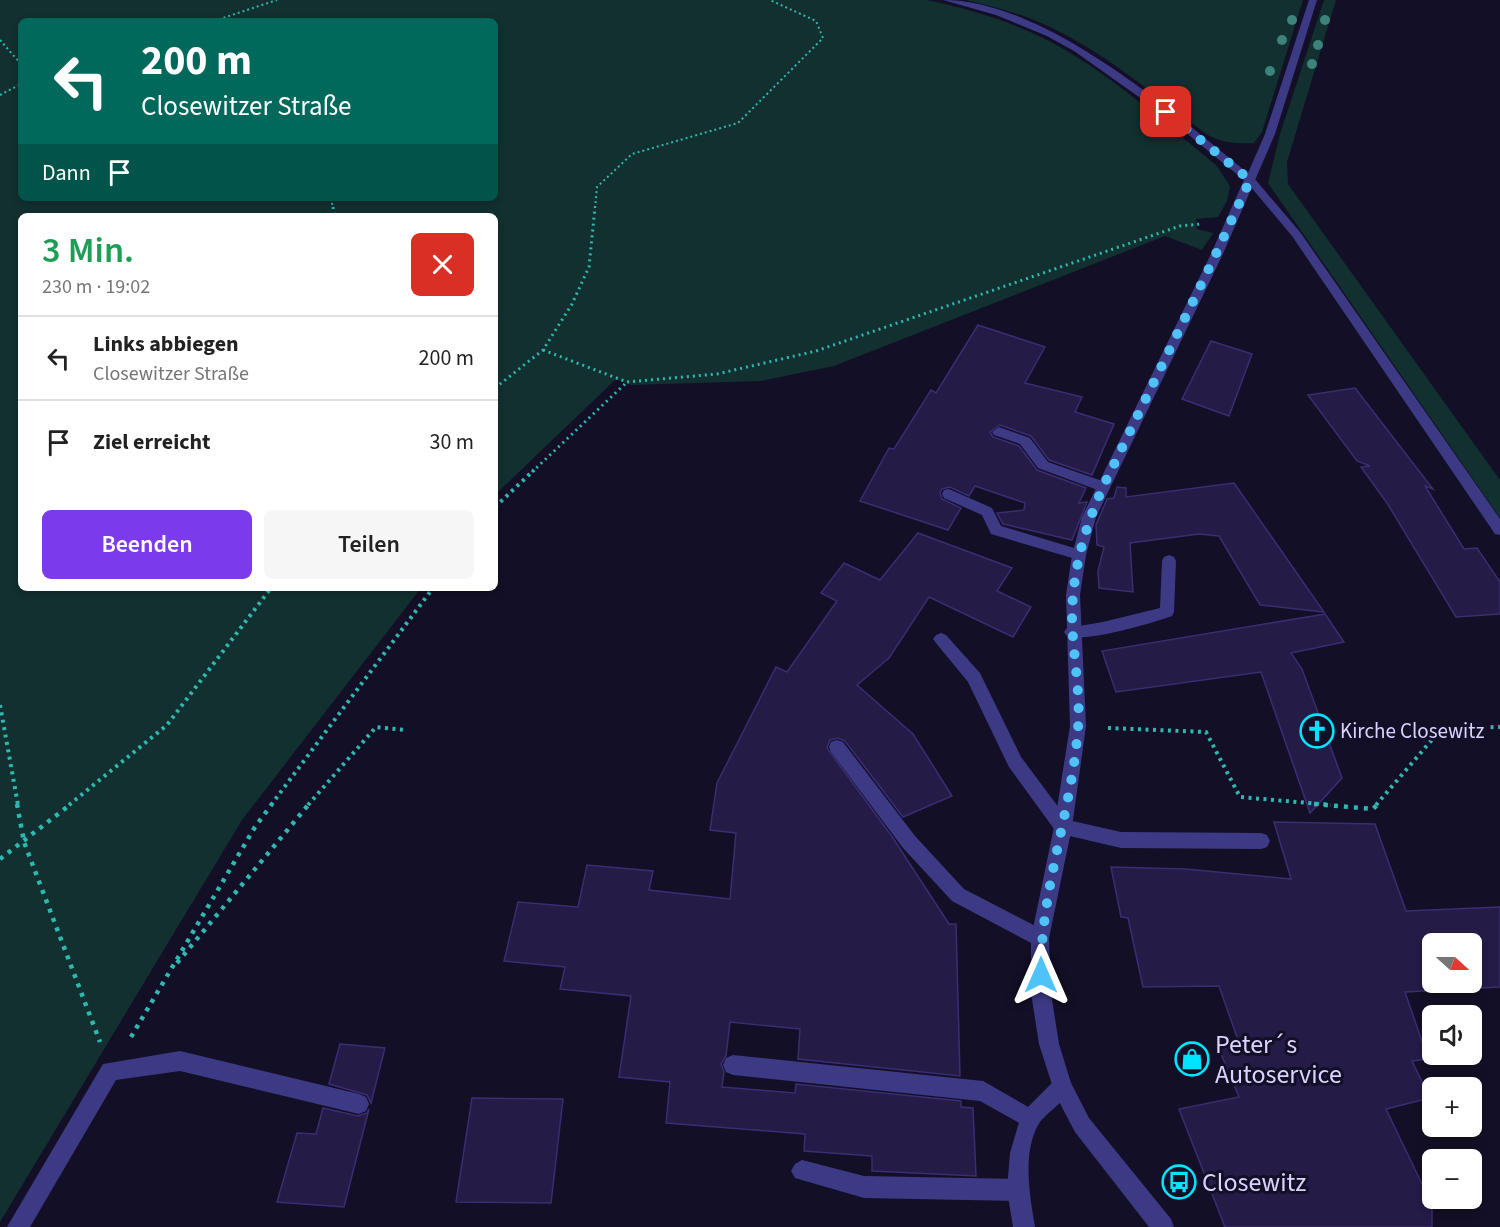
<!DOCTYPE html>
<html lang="de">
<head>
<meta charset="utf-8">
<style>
  :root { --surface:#fff; --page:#f6f6f6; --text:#222; --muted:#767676; --line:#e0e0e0; --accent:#7c3aed }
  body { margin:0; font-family:"Source Sans 3",sans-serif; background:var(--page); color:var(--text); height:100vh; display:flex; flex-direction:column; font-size:22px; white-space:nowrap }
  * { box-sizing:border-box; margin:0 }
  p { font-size:20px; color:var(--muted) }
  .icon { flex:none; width:33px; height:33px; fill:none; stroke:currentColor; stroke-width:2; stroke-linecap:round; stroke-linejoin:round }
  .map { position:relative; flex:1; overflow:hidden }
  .details { position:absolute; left:18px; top:213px; width:480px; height:378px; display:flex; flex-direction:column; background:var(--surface); border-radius:9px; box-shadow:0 3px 9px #0003 }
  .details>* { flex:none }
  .banner { position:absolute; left:18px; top:18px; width:480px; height:183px; border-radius:9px; box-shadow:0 3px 9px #0003; background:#00695c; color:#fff; overflow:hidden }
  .needle { width:39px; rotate:111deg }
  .controls { position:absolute; left:1422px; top:933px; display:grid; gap:12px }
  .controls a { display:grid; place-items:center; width:60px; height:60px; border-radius:9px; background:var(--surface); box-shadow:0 3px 9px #0003; font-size:30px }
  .pin { position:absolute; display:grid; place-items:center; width:51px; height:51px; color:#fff; margin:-26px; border-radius:12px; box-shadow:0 3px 9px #0006 }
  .me { position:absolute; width:66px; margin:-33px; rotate:0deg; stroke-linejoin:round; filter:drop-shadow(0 0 4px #0008) }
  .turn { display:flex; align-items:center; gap:21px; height:126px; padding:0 24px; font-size:27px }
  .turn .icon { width:78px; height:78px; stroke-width:2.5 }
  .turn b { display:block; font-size:42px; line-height:51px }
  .then { display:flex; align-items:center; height:57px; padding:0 24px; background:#0003; gap:12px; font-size:22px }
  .round { display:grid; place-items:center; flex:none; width:63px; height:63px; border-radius:9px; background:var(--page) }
  .overview { display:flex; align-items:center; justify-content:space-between; height:102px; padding:0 24px }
  h1 { font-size:36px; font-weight:600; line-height:45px; color:#1e9e55 }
  .action { display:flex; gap:12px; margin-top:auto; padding:12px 24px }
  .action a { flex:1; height:69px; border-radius:9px; background:var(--accent); color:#fff; font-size:24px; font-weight:600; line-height:69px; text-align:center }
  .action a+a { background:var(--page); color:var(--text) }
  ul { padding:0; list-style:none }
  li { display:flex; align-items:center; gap:18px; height:84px; padding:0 24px; border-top:2px solid var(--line) }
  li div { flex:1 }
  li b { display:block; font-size:22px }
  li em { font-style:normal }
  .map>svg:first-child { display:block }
</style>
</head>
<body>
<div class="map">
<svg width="1500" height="1227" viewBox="0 0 1500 1227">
  <rect width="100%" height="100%" fill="#130f26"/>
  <g fill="#12302f" fill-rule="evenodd">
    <path d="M 0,0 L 927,0 C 978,11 1027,26 1072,54 C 1123,85 1169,127 1216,165 L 1230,186 L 1227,201 L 1218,217 L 1196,219 L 1197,229 L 1213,233 L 1202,250 L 1165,236 L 834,366 L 761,381 L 631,385 L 616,379 L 495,495 L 495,216 L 21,216 L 21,588 L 421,588 L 242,820 L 0,1222 ZM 21,21 L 495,21 L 495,198 L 21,198 Z"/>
    <path d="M 966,0 L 1303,0 L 1262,132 L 1254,143 C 1236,144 1222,143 1206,134 C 1157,97 1109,56 1054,29 C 1026,15 996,7 966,0 Z"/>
    <polygon points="1324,0 1336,0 1287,162 1288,184 1500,480 1500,518 1268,183 1280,134"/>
  </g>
  <g fill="#241b47" stroke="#3b2d73" stroke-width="1.5" fill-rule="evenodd">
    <polygon points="978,325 1045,347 1025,383 1082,397 1075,412 1114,424 1092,475 1049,460 1031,436 1000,425 990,432 993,437 1019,446 1037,470 1086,488 1079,503 1087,502 1072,540 1003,524 997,513 1024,510 1025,503 975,486 969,496 950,487 942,489 940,493 942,499 961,508 948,530 860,501 889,448 894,449 931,390 936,393"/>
    <polygon points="1211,341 1252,354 1229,416 1182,399"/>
    <polygon points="1355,388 1433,489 1425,486 1464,549 1477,548 1500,582 1500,614 1456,617 1387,503 1361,467 1370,466 1357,461 1308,395"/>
    <polygon points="1234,483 1324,612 1260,605 1219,536 1199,534 1130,543 1133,592 1099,588 1098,571 1104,547 1097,545 1096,525 1107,499 1114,498 1117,487 1126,488 1126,497"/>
    <polygon points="918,533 1012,568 997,591 1031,607 1013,637 929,597 889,658 857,685 913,734 952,796 903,817 845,741 838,738 830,740 827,748 893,838 949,924 956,924 960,1076 798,1059 800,1029 730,1022 726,1056 721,1064 724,1072 722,1087 795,1093 796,1084 961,1101 961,1107 973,1108 976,1176 872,1171 872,1156 804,1151 805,1134 666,1123 670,1082 619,1077 631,996 560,989 565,967 504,961 518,902 578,907 587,865 653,871 649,890 730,899 736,833 710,830 717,783 776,667 787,672 837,601 821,593 844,563 880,580"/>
    <polygon points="1325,614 1344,642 1291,653 1302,669 1342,778 1310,813 1261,672 1116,692 1102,651"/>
    <path d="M 1274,822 L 1375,824 L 1406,911 L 1500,907 L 1500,987 L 1405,992 L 1428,1059 L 1412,1061 L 1430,1098 L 1386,1109 L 1422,1184 L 1432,1181 L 1432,1227 L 1225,1227 L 1179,1109 L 1239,1097 L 1219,1049 L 1240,1046 L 1219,986 L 1143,987 L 1128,918 L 1121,917 L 1111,867 L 1186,869 L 1291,879 ZM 1432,944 L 1472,944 L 1472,982 L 1432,982 Z"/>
    <polygon points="340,1044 385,1048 371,1103 367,1095 329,1084"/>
    <polygon points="472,1098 563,1099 551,1203 456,1202"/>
    <polygon points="323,1108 358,1116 367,1113 369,1109 344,1207 277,1202 297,1133 316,1134"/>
  </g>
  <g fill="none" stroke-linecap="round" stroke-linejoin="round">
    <g stroke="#2fb8b0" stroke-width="2" stroke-dasharray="2 3" stroke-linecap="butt">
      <polyline points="214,21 277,0"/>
      <polyline points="0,40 21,64"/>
      <polyline points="0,95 21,84"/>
      <polyline points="331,198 333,208"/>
      <polyline points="595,208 597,187 632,154 738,123 823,38 816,21 770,0"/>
    </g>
    <g stroke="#2fb8b0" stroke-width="3" stroke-dasharray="2 4" stroke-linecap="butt">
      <polyline points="333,207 335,216"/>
      <polyline points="543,350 627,382 717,374 816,351 1180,226 1201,224"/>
      <polyline points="495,388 543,350 572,304 589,267 595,207"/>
      <polyline points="532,472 627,382"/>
    </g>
    <g stroke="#2fb8b0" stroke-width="4" stroke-dasharray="3 4.5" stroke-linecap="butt">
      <polyline points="495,507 534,470"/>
      <polyline points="0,705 18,805"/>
      <polyline points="1108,728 1206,732 1240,797 1331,805"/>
      <polyline points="69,805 167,725 271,588"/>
      <polyline points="271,805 433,588"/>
      <polyline points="308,805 376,727 406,730"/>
      <polyline points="1376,805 1442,728 1500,727"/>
    </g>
    <g stroke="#2fb8b0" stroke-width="4.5" stroke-dasharray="4 6" stroke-linecap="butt">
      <polyline points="17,804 24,842 100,1042"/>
      <polyline points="1314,804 1373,809 1378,804"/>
      <polyline points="0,859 71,804"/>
      <polyline points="177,963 309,804"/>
      <polyline points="131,1037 255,827 272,804"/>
    </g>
    <g fill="#3d3a85" fill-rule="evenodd">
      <polygon points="999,427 1030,438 1048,462 1108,483 1110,487 1103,492 1038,468 1020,444 994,435 992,432"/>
      <polygon points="949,489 992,508 1001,526 1084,551 1086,555 1084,559 1079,560 991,534 982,515 944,498 942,494 944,490"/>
      <path d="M 1169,555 L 1174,557 L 1176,561 L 1174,612 L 1172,616 C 1152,623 1085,643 1067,636 L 1064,632 L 1067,628 L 1103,622 L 1160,608 L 1162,561 L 1164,557 Z"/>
      <polygon points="941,633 946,635 980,673 1021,757 1068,820 1121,832 1261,833 1267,835 1270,841 1267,847 1261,849 1121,848 1057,833 1009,767 968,682 936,643 933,639 936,635"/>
      <polygon points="837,740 843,742 915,836 964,889 1047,932 1049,938 1047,944 1040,947 1033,944 952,901 903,848 831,752 829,747 831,742"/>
      <polygon points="180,1051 359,1094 366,1097 369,1104 366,1111 359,1114 180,1071 116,1080 30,1227 7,1227 103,1064"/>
      <polygon points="733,1055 983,1081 1037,1112 1040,1119 1037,1126 1030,1129 980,1101 733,1075 726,1072 723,1065 726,1058"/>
      <polygon points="802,1160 864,1176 1018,1179 1026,1182 1029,1190 1026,1198 1018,1201 864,1198 795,1178 791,1171 795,1164"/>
    </g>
    <g fill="#3d3a85" fill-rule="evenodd">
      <polygon points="1250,177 1254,178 1300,232 1500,519 1500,535 1495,534 1292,236 1245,180"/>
      <path d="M 1062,1077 L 1069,1080 L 1072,1087 C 1065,1103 1047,1111 1038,1125 C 1022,1155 1030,1196 1035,1227 L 1013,1227 L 1007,1190 L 1010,1153 L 1020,1119 L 1023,1112 L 1055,1080 Z"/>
    </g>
    <path fill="#3d3a85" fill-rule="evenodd" d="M 943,0 C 1045,0 1171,111 1248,173 L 1265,134 L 1309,0 L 1317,0 L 1275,134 L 1222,256 L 1096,517 L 1086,555 L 1080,595 L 1086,726 L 1072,827 L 1049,938 L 1051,993 L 1059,1044 L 1071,1083 L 1089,1118 L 1171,1219 L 1174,1227 L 1149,1227 L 1075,1132 L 1055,1094 L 1039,1044 L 1031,993 L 1031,938 L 1054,827 L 1070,726 L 1066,595 L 1072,555 L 1082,517 L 1210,256 L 1244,180 L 1163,114 L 1074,51 L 1047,36 L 996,15 Z"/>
  </g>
  <g fill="#3d827b">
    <circle cx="1292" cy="20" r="5"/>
    <circle cx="1325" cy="20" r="5"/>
    <circle cx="1282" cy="40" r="5"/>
    <circle cx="1318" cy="45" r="5"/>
    <circle cx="1312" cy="64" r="5"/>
    <circle cx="1270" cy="71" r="5"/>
  </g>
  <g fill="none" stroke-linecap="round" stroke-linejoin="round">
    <path stroke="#4fc3f7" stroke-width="10" stroke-dasharray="0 18" d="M 1041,975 C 1040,891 1072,811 1078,728 C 1081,691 1072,651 1072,614 C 1073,569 1085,527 1103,487 L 1215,256 L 1250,180 L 1166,112"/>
  </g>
  <defs>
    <g id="church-ring" transform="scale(1.725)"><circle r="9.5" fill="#130f26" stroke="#00e5ff" stroke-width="1.5"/><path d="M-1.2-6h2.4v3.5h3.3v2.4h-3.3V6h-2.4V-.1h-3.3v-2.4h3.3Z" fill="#00e5ff"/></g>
    <g id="shop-ring" transform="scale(1.725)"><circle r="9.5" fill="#130f26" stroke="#00e5ff" stroke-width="1.5"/><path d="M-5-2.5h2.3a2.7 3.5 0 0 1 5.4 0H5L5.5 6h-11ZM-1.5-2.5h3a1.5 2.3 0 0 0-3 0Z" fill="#00e5ff"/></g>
    <g id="bus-ring" transform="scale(1.725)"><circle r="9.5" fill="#130f26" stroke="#00e5ff" stroke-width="1.5"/><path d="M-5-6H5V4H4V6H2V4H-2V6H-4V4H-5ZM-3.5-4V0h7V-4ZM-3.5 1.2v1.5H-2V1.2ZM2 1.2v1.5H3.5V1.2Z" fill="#00e5ff"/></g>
  </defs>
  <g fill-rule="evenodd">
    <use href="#church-ring" x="1317" y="731"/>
    <use href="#shop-ring" x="1192" y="1059"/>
    <use href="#bus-ring" x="1179" y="1182"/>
  </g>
  <g text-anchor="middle" stroke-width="6" stroke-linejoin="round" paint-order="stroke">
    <g font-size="21" fill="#d9d4ff" stroke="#130f26" text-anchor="start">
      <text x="1340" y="738">Kirche Closewitz</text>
    </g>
    <g font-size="26" fill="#d9d4ff" stroke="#130f26" text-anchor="start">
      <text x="1215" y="1053">Peter´s<tspan x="1215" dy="30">Autoservice</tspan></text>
      <text x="1202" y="1191">Closewitz</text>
    </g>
  </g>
</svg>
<div class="controls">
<a><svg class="needle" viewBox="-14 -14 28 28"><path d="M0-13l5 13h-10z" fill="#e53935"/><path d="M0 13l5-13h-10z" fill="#767676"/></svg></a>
<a><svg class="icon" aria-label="sound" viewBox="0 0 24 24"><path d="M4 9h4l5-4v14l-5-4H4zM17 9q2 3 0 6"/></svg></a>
<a>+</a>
<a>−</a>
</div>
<div class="pin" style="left:1166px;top:112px;background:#d93025"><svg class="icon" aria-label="arrive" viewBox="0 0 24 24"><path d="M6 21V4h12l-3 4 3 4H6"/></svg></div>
<svg class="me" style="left:1041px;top:975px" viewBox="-20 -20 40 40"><path d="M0-17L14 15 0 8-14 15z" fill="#4fc3f7" stroke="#fff" stroke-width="4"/></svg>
<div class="banner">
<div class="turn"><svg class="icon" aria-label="left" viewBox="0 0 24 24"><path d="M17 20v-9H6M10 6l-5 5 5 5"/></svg><div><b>200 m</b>Closewitzer Straße</div></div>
<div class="then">Dann<svg class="icon" aria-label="arrive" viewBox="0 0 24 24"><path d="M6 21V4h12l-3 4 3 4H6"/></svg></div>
</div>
<section class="details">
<div class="overview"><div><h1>3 Min.</h1><p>230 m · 19:02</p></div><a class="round" style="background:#d93025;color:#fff"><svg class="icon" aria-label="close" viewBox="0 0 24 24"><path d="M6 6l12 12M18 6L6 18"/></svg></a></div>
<ul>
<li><svg class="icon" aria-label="left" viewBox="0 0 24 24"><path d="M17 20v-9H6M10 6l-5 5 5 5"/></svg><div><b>Links abbiegen</b><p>Closewitzer Straße</p></div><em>200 m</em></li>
<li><svg class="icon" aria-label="arrive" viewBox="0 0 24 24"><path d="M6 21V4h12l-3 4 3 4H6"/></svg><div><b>Ziel erreicht</b></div><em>30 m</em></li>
</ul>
<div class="action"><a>Beenden</a><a>Teilen</a></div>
</section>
</div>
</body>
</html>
